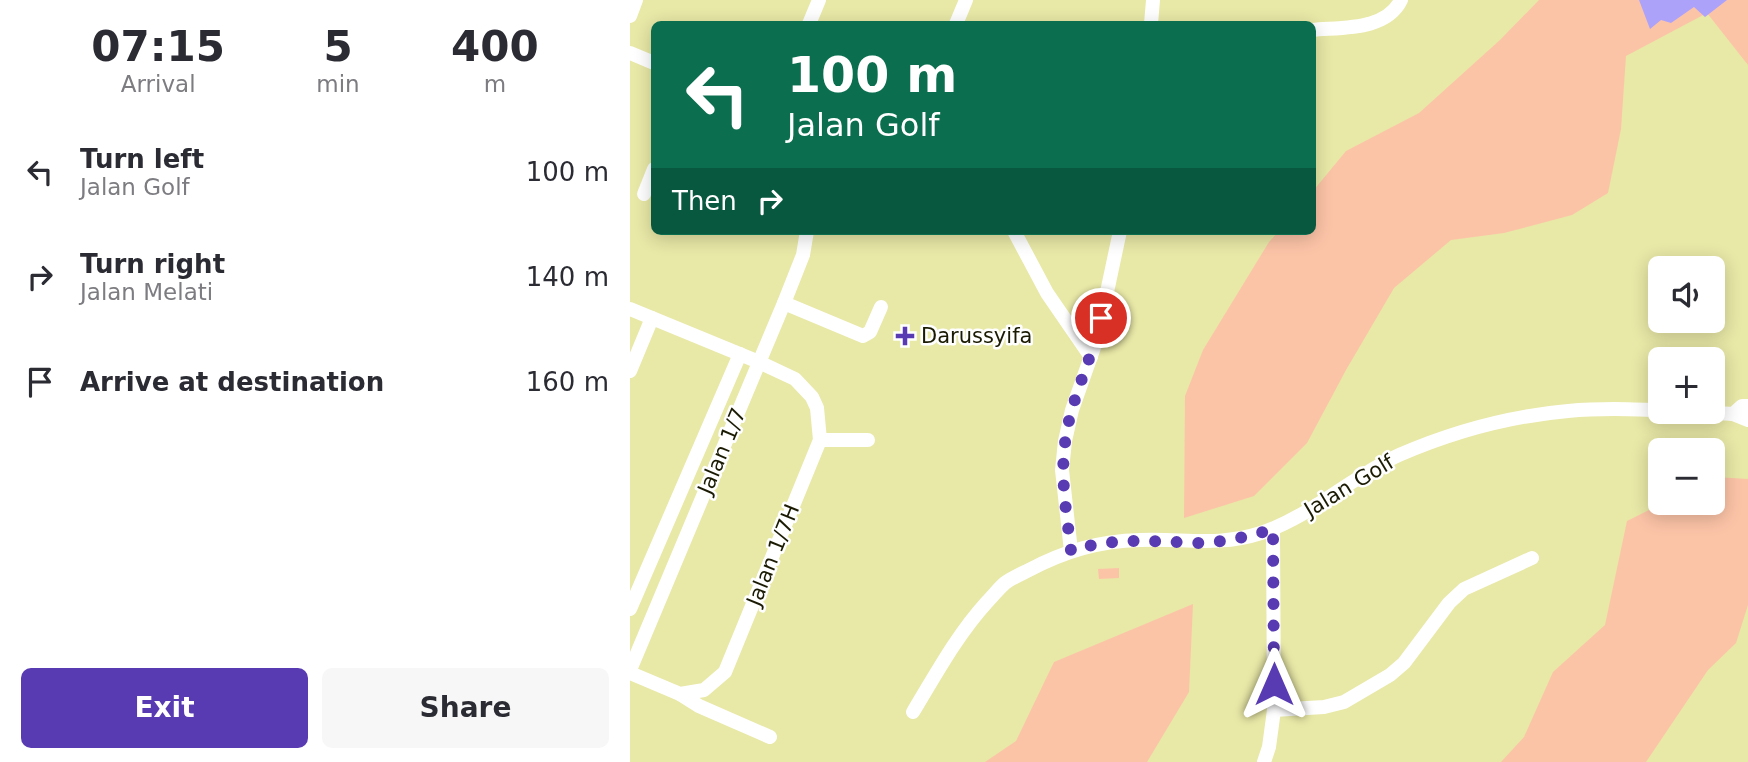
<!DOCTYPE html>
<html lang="en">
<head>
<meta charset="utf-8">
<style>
  :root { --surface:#fff; --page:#f7f7f7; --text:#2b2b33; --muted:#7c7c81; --accent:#583ab2 }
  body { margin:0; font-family:"DejaVu Sans",sans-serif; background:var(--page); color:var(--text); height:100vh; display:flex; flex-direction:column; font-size:26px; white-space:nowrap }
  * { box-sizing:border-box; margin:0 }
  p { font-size:23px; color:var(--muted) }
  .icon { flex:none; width:38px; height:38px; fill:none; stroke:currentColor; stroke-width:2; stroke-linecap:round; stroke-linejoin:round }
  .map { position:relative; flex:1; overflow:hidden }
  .drawer { display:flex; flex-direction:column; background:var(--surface); width:630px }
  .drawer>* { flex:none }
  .top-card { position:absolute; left:21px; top:21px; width:665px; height:214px; border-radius:10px; box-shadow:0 4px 18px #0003; background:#0b6e4f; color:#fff; overflow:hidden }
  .fabs { position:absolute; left:1018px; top:256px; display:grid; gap:14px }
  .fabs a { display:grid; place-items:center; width:77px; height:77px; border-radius:10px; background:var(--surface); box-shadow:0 4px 18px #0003; font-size:35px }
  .pin { position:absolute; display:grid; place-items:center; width:60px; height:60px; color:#fff; margin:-30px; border:4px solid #fff; border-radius:50%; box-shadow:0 2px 7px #0007 }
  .me { position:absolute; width:77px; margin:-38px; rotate:0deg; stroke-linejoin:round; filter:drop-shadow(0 0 5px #0008) }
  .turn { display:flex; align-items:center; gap:24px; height:147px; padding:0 21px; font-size:32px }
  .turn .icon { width:91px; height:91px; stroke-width:2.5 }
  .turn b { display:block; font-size:49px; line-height:60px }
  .then { display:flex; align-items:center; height:66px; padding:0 21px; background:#0003; gap:14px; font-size:26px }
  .eta { display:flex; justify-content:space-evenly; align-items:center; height:119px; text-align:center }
  .eta b { font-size:42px; font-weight:700; line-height:49px }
  .button { display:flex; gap:14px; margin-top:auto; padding:14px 21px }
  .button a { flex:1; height:80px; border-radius:10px; background:var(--accent); color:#fff; font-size:28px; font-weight:700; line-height:80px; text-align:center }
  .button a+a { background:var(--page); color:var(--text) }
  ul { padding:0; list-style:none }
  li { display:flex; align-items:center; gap:21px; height:105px; padding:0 21px }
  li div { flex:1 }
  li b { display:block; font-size:26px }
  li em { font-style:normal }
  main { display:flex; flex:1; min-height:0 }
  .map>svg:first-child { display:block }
</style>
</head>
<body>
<main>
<section class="drawer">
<div class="eta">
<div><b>07:15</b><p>Arrival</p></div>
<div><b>5</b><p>min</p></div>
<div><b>400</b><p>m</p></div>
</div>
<ul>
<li><svg class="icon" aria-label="left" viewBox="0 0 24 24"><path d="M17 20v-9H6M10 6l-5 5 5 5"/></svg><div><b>Turn left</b><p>Jalan Golf</p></div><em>100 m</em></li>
<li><svg class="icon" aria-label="right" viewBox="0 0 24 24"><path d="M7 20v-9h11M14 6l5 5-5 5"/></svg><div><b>Turn right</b><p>Jalan Melati</p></div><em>140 m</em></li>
<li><svg class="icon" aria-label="arrive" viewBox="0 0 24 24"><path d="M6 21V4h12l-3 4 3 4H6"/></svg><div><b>Arrive at destination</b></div><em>160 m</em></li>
</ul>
<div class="button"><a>Exit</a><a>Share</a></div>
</section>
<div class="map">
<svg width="1118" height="762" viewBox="0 0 1118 762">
  <rect width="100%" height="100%" fill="#e8e8a7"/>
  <g fill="#fcc4a7">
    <polygon points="909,0 1118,0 1118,65 1077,13 996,56 991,129 978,193 942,215 874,233 821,240 764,288 716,370 677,443 624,496 554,518 555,396 573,350 639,242 649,231 682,231 683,191 716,151 789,113 870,40"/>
    <polygon points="1085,477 1118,479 1118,605 1106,643 1078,670 1016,762 871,762 894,737 923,672 975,625 997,521 1035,502 1083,502 1083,478"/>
    <polygon points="489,568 489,578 469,579 468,569"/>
    <polygon points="563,604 559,692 517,762 355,762 386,741 424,662"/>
  </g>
  <polygon fill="#ada2fa" points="1009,0 1097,0 1075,17 1064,7 1041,23 1031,20 1020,29"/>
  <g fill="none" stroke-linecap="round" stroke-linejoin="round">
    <g stroke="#fff" stroke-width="14">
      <polyline points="0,16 6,0"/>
      <polyline points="179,24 189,0"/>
      <polyline points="326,24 336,0"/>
      <polyline points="521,24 523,0"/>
      <path d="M 682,30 C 711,27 756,31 771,0"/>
      <polyline points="0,53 24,63"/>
      <polyline points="14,194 24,169"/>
      <polyline points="384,231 417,293 461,357"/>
      <polyline points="154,303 233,336 240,332 251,307"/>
      <polyline points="0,309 129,362 165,379 182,397 187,408 190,440 95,672 74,690 50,694 0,673"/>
      <polyline points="0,371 22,318"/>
      <polyline points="1103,414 1112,406 1118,406"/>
      <polyline points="190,440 238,440"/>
      <polyline points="441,551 432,470 435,441 442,410 467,339 490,231"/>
      <polyline points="0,609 110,354"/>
      <polyline points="0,670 154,303 173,255 177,231"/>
      <polyline points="50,694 69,706 140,737"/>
      <polyline points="644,710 694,707 714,702 760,675 774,663 819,603 834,589 902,558"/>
      <path d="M 283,712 C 306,674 327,635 357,602 C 363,596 369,588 375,583 C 382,578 391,574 399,570 C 435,551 469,541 510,540 C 553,538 588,547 631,533 C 682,516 721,477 769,455 C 822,432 881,416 938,411 C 992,406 1048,412 1103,414 L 1118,420"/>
      <polyline points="634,762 639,747 644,710 643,529"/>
    </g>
  </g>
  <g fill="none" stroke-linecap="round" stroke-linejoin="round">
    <path stroke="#583ab2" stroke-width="12" stroke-dasharray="0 21.6" d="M 471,318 C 462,360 440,400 435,443 C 430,479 437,515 441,551 C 482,537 521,541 564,543 C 590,543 618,537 643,529 L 644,684"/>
  </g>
  <path fill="#583ab2" stroke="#fff" stroke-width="2.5" d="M271.5 325.5h7v7h7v7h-7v7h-7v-7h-7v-7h7z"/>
  <g text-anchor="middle" stroke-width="5" stroke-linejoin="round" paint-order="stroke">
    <g font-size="21" fill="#1b1b03" stroke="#fff" text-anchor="start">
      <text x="291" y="343">Darussyifa</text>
    </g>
    <g font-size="21" fill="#1b1b03" stroke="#fff">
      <text transform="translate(92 451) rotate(-67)" y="7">Jalan 1/7</text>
      <text transform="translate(719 486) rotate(-31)" y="7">Jalan Golf</text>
      <text transform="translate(143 555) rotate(-68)" y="7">Jalan 1/7H</text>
    </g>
  </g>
</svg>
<div class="fabs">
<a><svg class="icon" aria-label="sound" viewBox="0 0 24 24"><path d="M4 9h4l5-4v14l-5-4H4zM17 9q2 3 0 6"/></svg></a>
<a>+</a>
<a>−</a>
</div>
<div class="pin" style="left:471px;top:318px;background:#d93025"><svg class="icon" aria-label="arrive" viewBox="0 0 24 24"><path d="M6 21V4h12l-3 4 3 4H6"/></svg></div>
<svg class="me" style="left:644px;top:684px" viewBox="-20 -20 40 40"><path d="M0-17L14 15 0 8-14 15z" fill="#583ab2" stroke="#fff" stroke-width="4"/></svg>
<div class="top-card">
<div class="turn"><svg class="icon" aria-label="left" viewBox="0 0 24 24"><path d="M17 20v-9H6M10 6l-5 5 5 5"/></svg><div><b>100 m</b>Jalan Golf</div></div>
<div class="then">Then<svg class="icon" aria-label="right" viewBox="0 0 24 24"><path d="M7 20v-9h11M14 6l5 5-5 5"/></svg></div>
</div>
</div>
</main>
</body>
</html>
